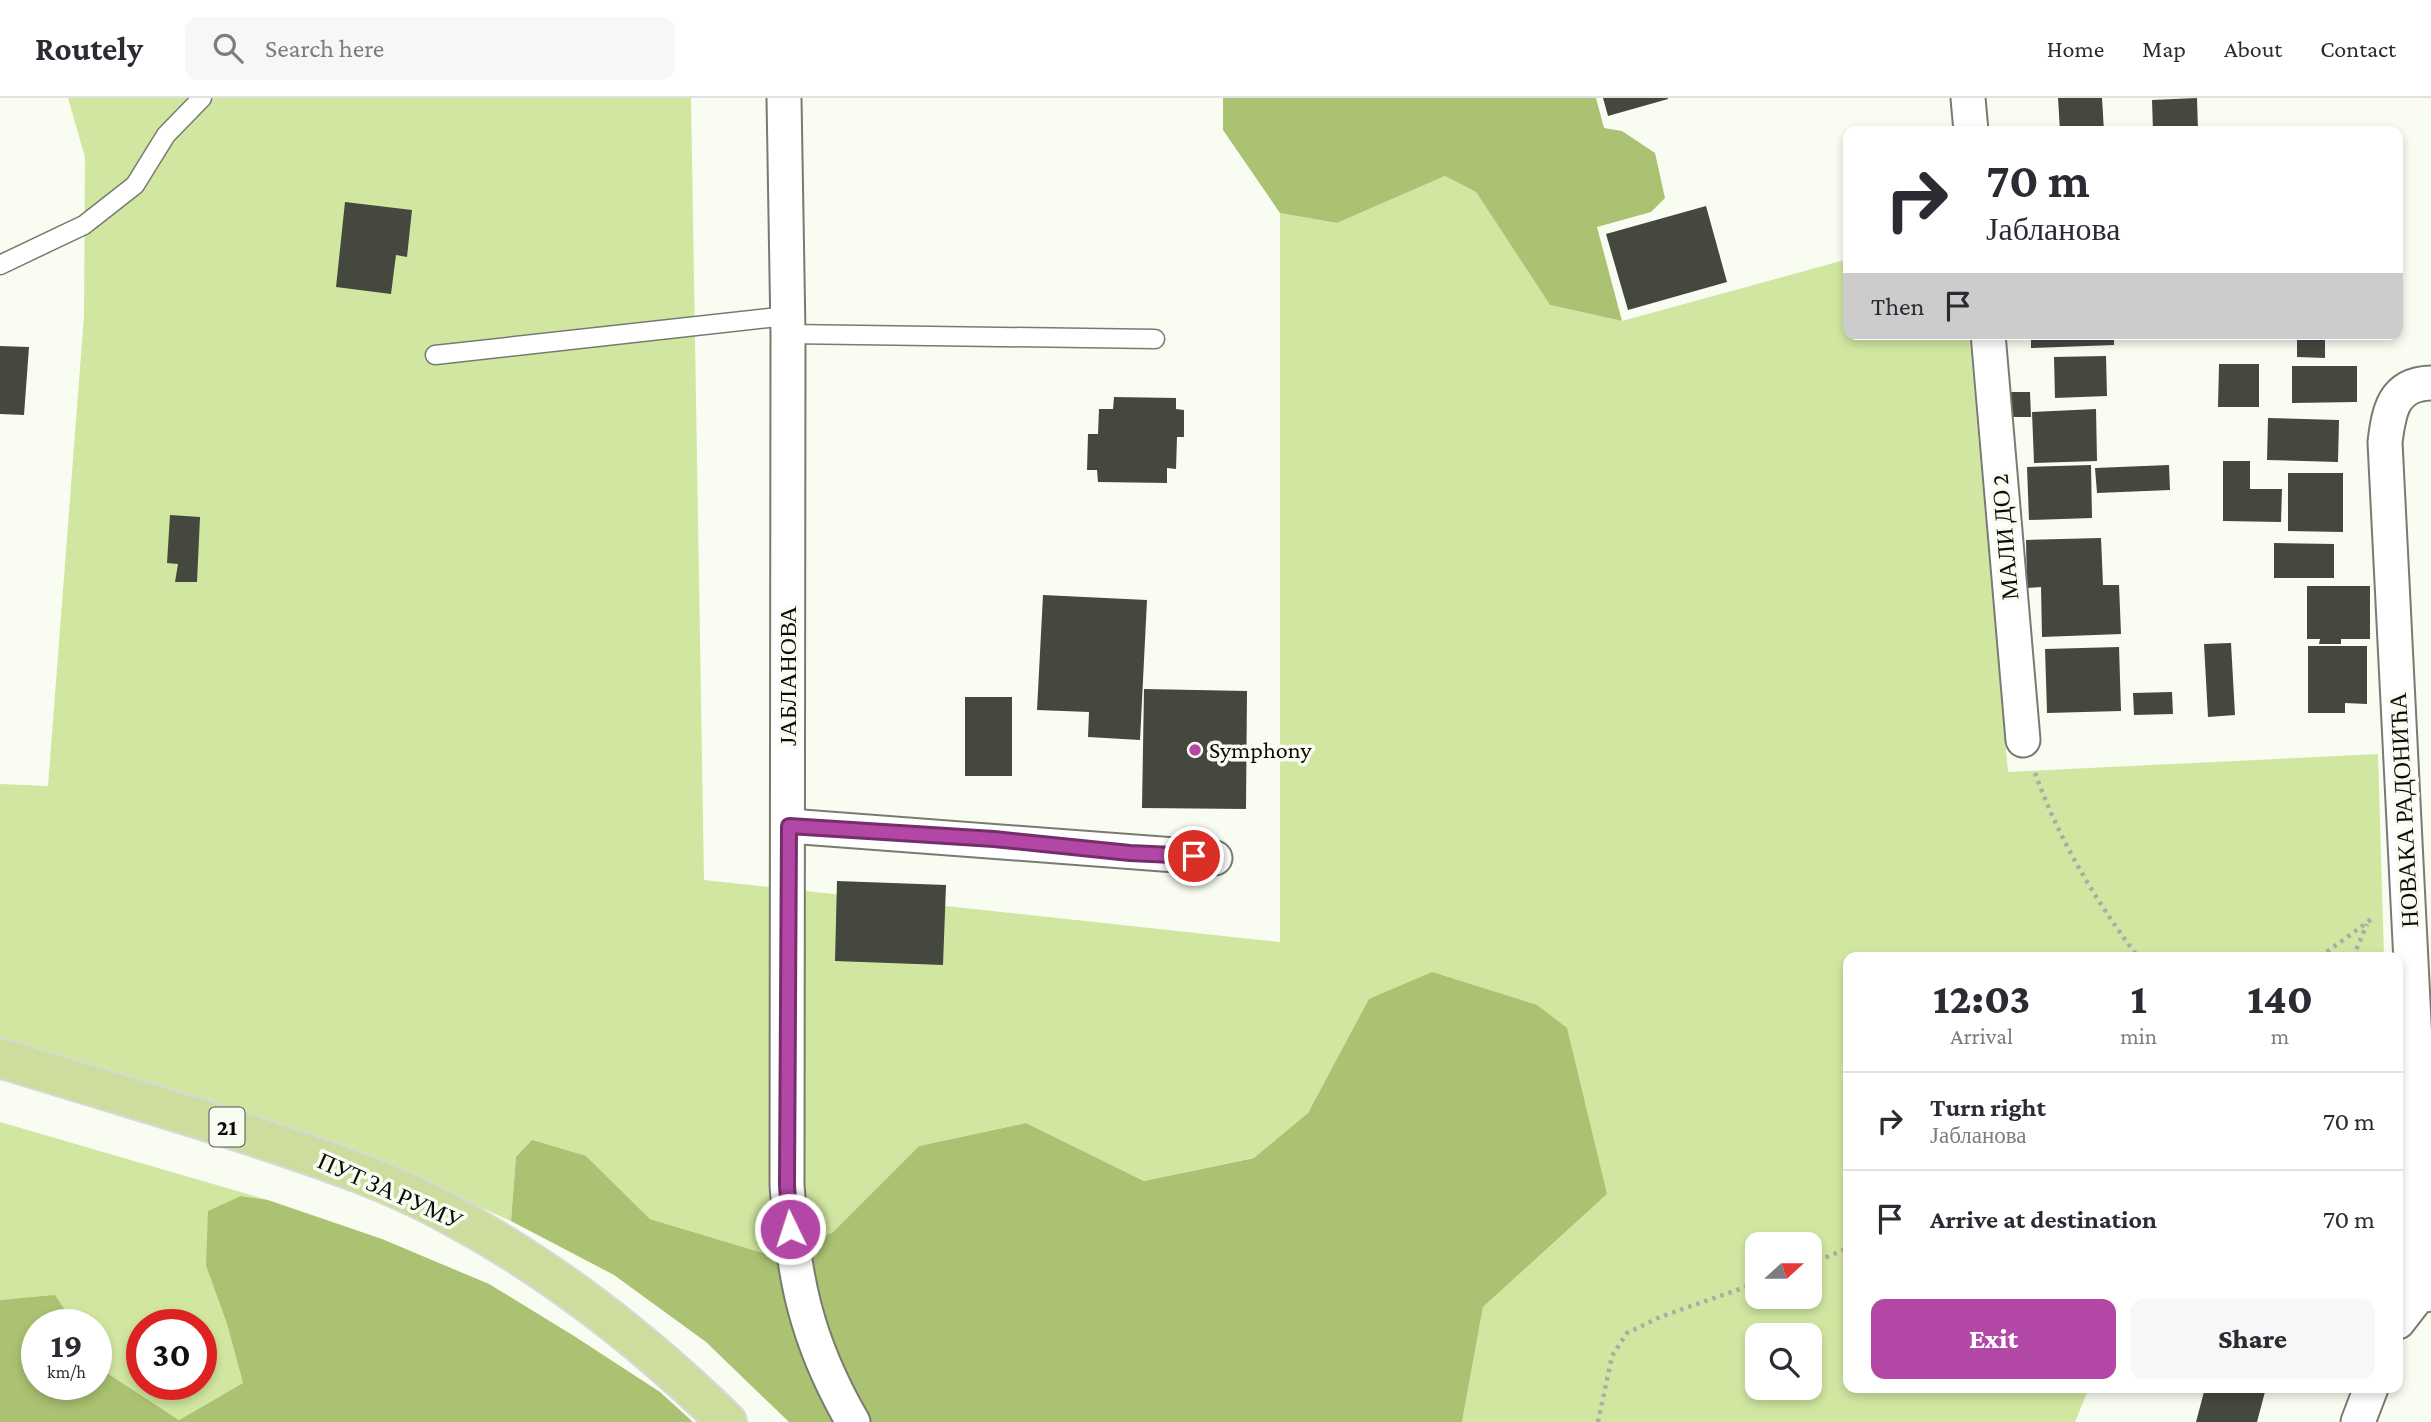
<!DOCTYPE html>
<html lang="en">
<head>
<meta charset="utf-8">
<style>
  :root { --surface:#fff; --page:#f7f7f7; --text:#2b2b33; --muted:#7c7c81; --line:#e1e1e2; --accent:#b347a6 }
  body { margin:0; font-family:"Crimson Pro",serif; background:var(--page); color:var(--text); height:100vh; display:flex; flex-direction:column; font-size:26px; white-space:nowrap }
  * { box-sizing:border-box; margin:0 }
  p { font-size:23px; color:var(--muted) }
  .icon { flex:none; width:38px; height:38px; fill:none; stroke:currentColor; stroke-width:2; stroke-linecap:round; stroke-linejoin:round }
  .map { position:relative; flex:1; overflow:hidden }
  .panel { position:absolute; left:1843px; top:854px; width:560px; height:441px; display:flex; flex-direction:column; background:var(--surface); border-radius:14px; box-shadow:0 4px 10px #0003 }
  .panel>* { flex:none }
  .guide { position:absolute; left:1843px; top:28px; width:560px; height:214px; border-radius:14px; box-shadow:0 4px 10px #0003; background:#fff; color:var(--text); overflow:hidden }
  .needle { width:46px; rotate:69deg }
  .buttons { position:absolute; left:1745px; top:1134px; display:grid; gap:14px }
  .buttons a { display:grid; place-items:center; width:77px; height:77px; border-radius:14px; background:var(--surface); box-shadow:0 4px 10px #0003; font-size:35px }
  .speed { position:absolute; left:21px; top:1211px; display:flex; gap:14px; font-size:35px; font-weight:700; text-align:center }
  .speed>* { display:grid; place-content:center; width:91px; height:91px; border-radius:50%; background:var(--surface); box-shadow:0 4px 10px #0003; line-height:1 }
  .speed small { font-size:18px; font-weight:400 }
  .speed .limit { border:10px solid #d22; background:#fff; color:#111 }
  .pin { position:absolute; display:grid; place-items:center; width:60px; height:60px; color:#fff; margin:-30px; border:4px solid #fff; border-radius:50%; box-shadow:0 2px 7px #0007 }
  .me { position:absolute; width:77px; margin:-38px; rotate:356deg; stroke-linejoin:round; filter:drop-shadow(0 0 5px #0008) }
  .turn { display:flex; align-items:center; gap:24px; height:147px; padding:0 28px; font-size:32px }
  .turn .icon { width:91px; height:91px; stroke-width:2.5 }
  .turn b { display:block; font-size:49px; line-height:60px }
  .then { display:flex; align-items:center; height:66px; padding:0 28px; background:#0003; gap:14px; font-size:26px }
  .eta { display:flex; justify-content:space-evenly; align-items:center; height:119px; text-align:center }
  .eta b { font-size:42px; font-weight:800; line-height:49px }
  .action { display:flex; gap:14px; margin-top:auto; padding:14px 28px }
  .action a { flex:1; height:80px; border-radius:14px; background:var(--accent); color:#fff; font-size:28px; font-weight:800; line-height:80px; text-align:center }
  .action a+a { background:var(--page); color:var(--text) }
  ul { padding:0; list-style:none }
  li { display:flex; align-items:center; gap:21px; height:98px; padding:0 28px; border-top:2px solid var(--line) }
  li div { flex:1 }
  li b { display:block; font-size:26px }
  li em { font-style:normal }
  header { display:flex; align-items:center; gap:42px; box-sizing:border-box; height:98px; padding:0 35px; background:var(--surface); border-bottom:2px solid var(--line) }
  header strong { font-size:33px }
  nav { display:flex; gap:38px; margin-inline-start:auto; font-size:24px }
  .search { width:490px; height:63px; background:var(--page); display:flex; align-items:center; gap:18px; box-sizing:border-box; padding:0 24px; border-radius:14px; color:var(--muted); font-size:26px }
  .map>svg:first-child { display:block }
</style>
</head>
<body>
<header>
<strong>Routely</strong>
<div class="search"><svg class="icon" aria-label="search" viewBox="0 0 24 24"><circle cx="10" cy="10" r="6"/><path d="M15 15l6 6"/></svg>Search here</div>
<nav><a>Home</a><a>Map</a><a>About</a><a>Contact</a></nav>
</header>
<div class="map">
<svg width="2431" height="1324" viewBox="0 0 2431 1324">
  <rect width="100%" height="100%" fill="#f8fcf1"/>
  <g fill="#d1e7a1" fill-rule="evenodd">
    <path d="M 68,0 L 691,0 L 704,782 L 1280,844 L 1280,115 L 1337,125 L 1445,78 L 1476,94 L 1550,207 L 1622,223 L 1848,161 L 1848,236 L 1969,236 L 2008,674 L 2378,656 L 2384,859 L 1848,859 L 1848,1290 L 2089,1290 L 2075,1324 L 1462,1324 L 1483,1209 L 1607,1096 L 1370,901 L 1308,1015 L 1257,1059 L 1144,1083 L 1026,1025 L 919,1048 L 832,1135 L 763,1155 L 650,1121 L 586,1058 L 516,1059 L 511,1123 L 418,1082 L 0,952 L 0,686 L 48,688 L 84,218 L 85,59 ZM 1757,1146 L 1810,1146 L 1810,1199 L 1757,1199 ZM 1757,1237 L 1810,1237 L 1810,1290 L 1757,1290 Z"/>
    <path d="M 0,1024 L 268,1102 L 241,1098 L 206,1168 L 227,1226 L 243,1285 L 179,1322 L 107,1275 L 96,1259 L 96,1227 L 75,1227 L 55,1198 L 0,1202 ZM 142,1227 L 201,1227 L 201,1286 L 142,1286 Z"/>
  </g>
  <g fill="#aac271">
    <polygon points="1223,0 1596,0 1604,30 1622,33 1655,55 1665,100 1651,114 1597,129 1622,223 1550,207 1476,94 1445,78 1337,125 1280,115 1223,32"/>
    <polygon points="1432,874 1537,907 1567,930 1607,1096 1483,1209 1462,1324 789,1324 706,1244 614,1177 511,1123 516,1059 532,1042 586,1058 650,1121 763,1155 832,1135 919,1048 1026,1025 1144,1083 1254,1060 1308,1015 1369,901"/>
    <polygon points="241,1098 268,1102 382,1141 489,1186 574,1238 660,1294 693,1324 0,1324 0,1202 55,1197 75,1227 37,1227 37,1286 96,1286 96,1259 107,1275 179,1322 243,1285 227,1226 206,1168 208,1113"/>
  </g>
  <g fill="#45483f">
    <polygon points="1603,0 1668,0 1668,1 1608,18"/>
    <polygon points="2058,0 2102,0 2104,33 2060,33"/>
    <polygon points="2197,0 2198,33 2153,33 2152,2"/>
    <polygon points="345,104 412,112 407,159 396,157 391,196 336,189"/>
    <polygon points="1706,108 1727,184 1628,212 1606,136"/>
    <polygon points="2031,236 2114,236 2114,247 2031,250"/>
    <polygon points="2297,236 2325,236 2325,260 2297,259"/>
    <polygon points="0,248 29,249 24,317 0,316"/>
    <polygon points="2106,258 2107,298 2055,300 2054,259"/>
    <polygon points="2219,266 2259,266 2259,309 2218,309"/>
    <polygon points="2292,268 2357,268 2357,304 2292,305"/>
    <polygon points="2002,294 2030,294 2031,319 2002,319"/>
    <polygon points="1114,299 1176,300 1176,311 1184,312 1184,339 1177,339 1176,371 1167,370 1167,385 1098,384 1097,372 1087,372 1088,336 1098,336 1099,311 1113,311"/>
    <polygon points="2096,311 2097,363 2034,365 2032,314"/>
    <polygon points="2268,320 2339,322 2338,364 2267,362"/>
    <polygon points="2223,363 2250,363 2250,391 2282,391 2281,424 2223,423"/>
    <polygon points="2091,367 2092,420 2029,422 2027,369"/>
    <polygon points="2169,367 2170,392 2097,395 2095,370"/>
    <polygon points="2288,375 2343,375 2343,434 2288,433"/>
    <polygon points="170,417 200,419 197,484 175,484 178,466 167,465"/>
    <polygon points="2101,440 2103,487 2119,487 2121,536 2042,539 2041,489 2027,490 2026,442"/>
    <polygon points="2274,445 2334,446 2334,480 2274,480"/>
    <polygon points="2307,488 2370,488 2370,541 2341,541 2341,546 2319,546 2320,541 2307,541"/>
    <polygon points="1043,497 1147,502 1140,642 1088,639 1089,614 1037,612"/>
    <polygon points="2231,545 2235,617 2208,619 2204,546"/>
    <polygon points="2308,548 2367,548 2367,606 2345,605 2345,615 2308,615"/>
    <polygon points="2119,549 2121,613 2047,615 2045,551"/>
    <polygon points="1144,591 1247,593 1246,711 1142,710"/>
    <polygon points="2172,594 2173,616 2134,617 2133,595"/>
    <rect x="965" y="599" width="47" height="79"/>
    <polygon points="837,783 946,787 943,867 835,863"/>
    <polygon points="2205,1290 2266,1290 2257,1324 2196,1324"/>
  </g>
  <g fill="none" stroke-linecap="round" stroke-linejoin="round">
    <g stroke="#777b70" stroke-width="21">
      <g id="service">
        <polyline points="0,167 84,127 135,87 166,37 202,0"/>
        <polyline points="788,236 1155,241"/>
        <polyline points="435,257 787,218"/>
      </g>
    </g>
    <g stroke="#777b70" stroke-width="37">
      <g id="minor">
        <path d="M 784,0 L 788,236 L 787,1087 C 793,1179 806,1243 853,1324"/>
        <polyline points="1968,0 1971,33"/>
        <polyline points="1988,236 2023,642"/>
        <polyline points="789,728 1215,760"/>
        <path d="M 2418,1198 L 2416,964 L 2385,344 C 2389,313 2393,286 2431,285"/>
        <polyline points="2398,1224 2418,1198 2431,1196"/>
        <polyline points="2358,1324 2371,1290"/>
      </g>
    </g>
    <g stroke="#d8d8d7" stroke-width="42">
      <path id="primary" d="M 0,960 C 84,986 169,1011 253,1038 C 319,1060 387,1082 449,1116 C 552,1171 644,1243 727,1324"/>
    </g>
    <g stroke="#aaada4" stroke-width="4.5" stroke-dasharray="3.5 5" stroke-linecap="butt">
      <path d="M 2035,675 C 2059,742 2095,802 2138,859"/>
      <polyline points="2320,859 2373,820"/>
      <polyline points="2353,859 2367,826"/>
      <polyline points="1810,1166 1848,1150"/>
      <polyline points="2073,1291 2073,1290"/>
      <polyline points="1598,1324 1612,1258 1627,1235 1660,1219 1757,1185"/>
    </g>
    <use href="#service" stroke="#fff" stroke-width="18"/>
    <use href="#minor" stroke="#fff" stroke-width="33"/>
    <use href="#primary" stroke="#ccdd9d" stroke-width="38"/>
  </g>
  <g fill="none" stroke-linecap="round" stroke-linejoin="round">
    <g stroke="#742e6c" stroke-width="18">
      <polyline id="route" points="790,1131 787,1087 789,728 994,741 1130,755 1194,758"/>
    </g>
    <use href="#route" stroke="#b347a6" stroke-width="12"/>
  </g>
  <circle fill="#b347a6" stroke="#f8fcf1" stroke-width="2.5" cx="1195" cy="652" r="7"/>
  <g text-anchor="middle" stroke-width="7" stroke-linejoin="round" paint-order="stroke">
    <rect fill="#f8fcf1" stroke="#52544e" stroke-width="2" x="209.5" y="1009.5" width="35" height="39" rx="5"/>
    <g font-size="23" font-weight="bold" fill="#0b0c08">
      <text x="227" y="1037">21</text>
    </g>
    <g font-size="24" fill="#0b0c08" stroke="#f8fcf1">
      <text transform="translate(2005 439) rotate(-95)" y="8">МАЛИ ДО 2</text>
      <text transform="translate(788 578) rotate(-90)" y="8">ЈАБЛАНОВА</text>
      <text transform="translate(2404 712) rotate(-93)" y="8">НОВАКА РАДОНИЋА</text>
      <text transform="translate(390 1093) rotate(24)" y="8">ПУТ ЗА РУМУ</text>
    </g>
    <g font-size="24" fill="#0b0c08" stroke="#f8fcf1" text-anchor="start">
      <text x="1209" y="660">Symphony</text>
    </g>
  </g>
</svg>
<div class="buttons">
<a><svg class="needle" viewBox="-14 -14 28 28"><path d="M0-13l5 13h-10z" fill="#e53935"/><path d="M0 13l5-13h-10z" fill="#7c7c81"/></svg></a>
<a><svg class="icon" aria-label="search" viewBox="0 0 24 24"><circle cx="10" cy="10" r="6"/><path d="M15 15l6 6"/></svg></a>
</div>
<div class="speed"><div>19<small>km/h</small></div><div class="limit">30</div></div>
<div class="pin" style="left:1194px;top:758px;background:#d93025"><svg class="icon" aria-label="arrive" viewBox="0 0 24 24"><path d="M6 21V4h12l-3 4 3 4H6"/></svg></div>
<svg class="me" style="left:790px;top:1131px" viewBox="-20 -20 40 40"><circle r="17" fill="#b347a6" stroke="#fff" stroke-width="3"/><path d="M0-11L8 9 0 5-8 9z" fill="#fff"/></svg>
<div class="guide">
<div class="turn"><svg class="icon" aria-label="right" viewBox="0 0 24 24"><path d="M7 20v-9h11M14 6l5 5-5 5"/></svg><div><b>70 m</b>Јабланова</div></div>
<div class="then">Then<svg class="icon" aria-label="arrive" viewBox="0 0 24 24"><path d="M6 21V4h12l-3 4 3 4H6"/></svg></div>
</div>
<section class="panel">
<div class="eta">
<div><b>12:03</b><p>Arrival</p></div>
<div><b>1</b><p>min</p></div>
<div><b>140</b><p>m</p></div>
</div>
<ul>
<li><svg class="icon" aria-label="right" viewBox="0 0 24 24"><path d="M7 20v-9h11M14 6l5 5-5 5"/></svg><div><b>Turn right</b><p>Јабланова</p></div><em>70 m</em></li>
<li><svg class="icon" aria-label="arrive" viewBox="0 0 24 24"><path d="M6 21V4h12l-3 4 3 4H6"/></svg><div><b>Arrive at destination</b></div><em>70 m</em></li>
</ul>
<div class="action"><a>Exit</a><a>Share</a></div>
</section>
</div>
</body>
</html>
